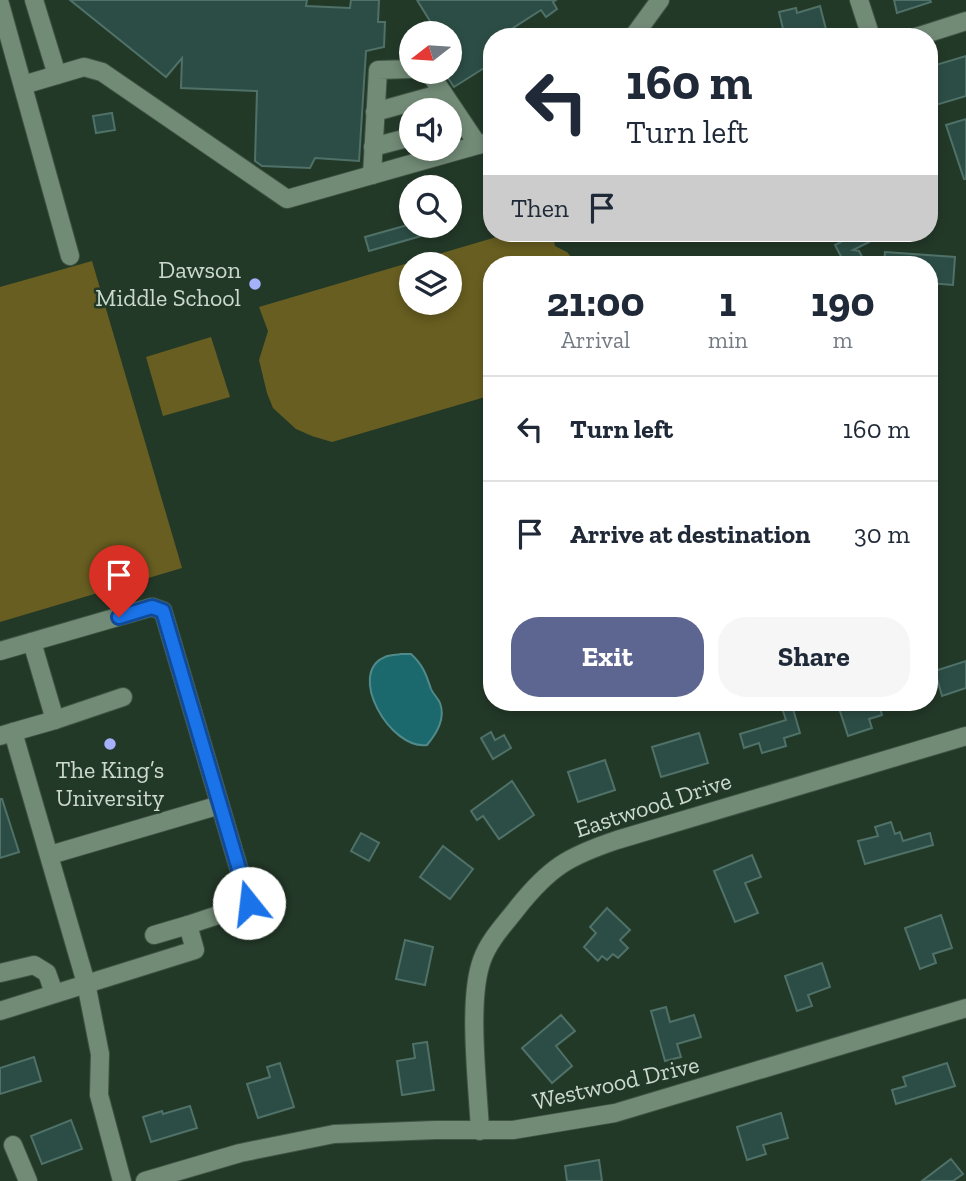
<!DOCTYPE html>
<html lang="en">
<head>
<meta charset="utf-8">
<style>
  :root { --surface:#fff; --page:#f6f6f7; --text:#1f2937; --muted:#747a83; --line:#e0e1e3; --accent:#5c6690 }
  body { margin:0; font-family:"Zilla Slab",serif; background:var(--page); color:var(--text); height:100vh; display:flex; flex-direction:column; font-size:26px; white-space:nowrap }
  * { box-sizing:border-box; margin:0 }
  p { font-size:23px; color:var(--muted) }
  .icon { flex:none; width:38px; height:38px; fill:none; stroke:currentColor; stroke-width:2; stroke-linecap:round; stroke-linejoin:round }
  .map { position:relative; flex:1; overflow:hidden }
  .sheet { position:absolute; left:483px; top:256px; width:455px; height:455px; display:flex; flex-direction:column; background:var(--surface); border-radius:28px; box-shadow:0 4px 10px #0003 }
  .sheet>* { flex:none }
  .top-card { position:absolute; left:483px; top:28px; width:455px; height:214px; border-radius:28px; box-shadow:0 4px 10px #0003; background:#fff; color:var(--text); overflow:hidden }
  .needle { width:46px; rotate:253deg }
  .fabs { position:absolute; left:399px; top:21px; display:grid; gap:14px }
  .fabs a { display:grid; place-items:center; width:63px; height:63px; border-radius:50%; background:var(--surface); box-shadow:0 4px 10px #0003; font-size:35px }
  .pin { position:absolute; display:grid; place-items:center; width:60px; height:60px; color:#fff; margin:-72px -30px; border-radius:50% 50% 50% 0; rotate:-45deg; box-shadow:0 0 7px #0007 }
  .pin .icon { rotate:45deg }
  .me { position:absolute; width:77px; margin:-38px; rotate:344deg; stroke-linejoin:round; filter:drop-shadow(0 0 5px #0008) }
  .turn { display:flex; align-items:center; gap:24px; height:147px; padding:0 28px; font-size:32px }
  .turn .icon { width:91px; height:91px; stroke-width:2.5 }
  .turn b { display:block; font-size:49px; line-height:60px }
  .then { display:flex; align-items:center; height:66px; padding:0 28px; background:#0003; gap:14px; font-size:26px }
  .eta { display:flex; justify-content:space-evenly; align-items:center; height:119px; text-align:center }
  .eta b { font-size:42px; font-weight:700; line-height:49px }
  .button { display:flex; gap:14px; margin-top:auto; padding:14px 28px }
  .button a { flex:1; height:80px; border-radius:28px; background:var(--accent); color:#fff; font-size:28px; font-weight:700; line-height:80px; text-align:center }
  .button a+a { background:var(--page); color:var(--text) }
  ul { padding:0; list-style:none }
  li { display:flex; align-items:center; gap:21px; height:105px; padding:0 28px; border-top:2px solid var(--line) }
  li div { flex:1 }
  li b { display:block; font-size:26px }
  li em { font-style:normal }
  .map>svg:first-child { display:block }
</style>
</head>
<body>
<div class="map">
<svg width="966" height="1181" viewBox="0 0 966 1181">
  <rect width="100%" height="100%" fill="#233928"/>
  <g fill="#685e21" fill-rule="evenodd">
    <path d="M 510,233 L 552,233 L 555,246 L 567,252 L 577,264 L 492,264 L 492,395 L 332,442 L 312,436 L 296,429 L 285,419 L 273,408 L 267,393 L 259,360 L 268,331 L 259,307 ZM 411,264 L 450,264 L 450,303 L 411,303 Z"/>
    <polygon points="92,261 182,568 0,622 0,287"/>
    <polygon points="211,337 230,397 163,416 146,357"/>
  </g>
  <path fill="#1b686d" stroke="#508a8a" stroke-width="2" d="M 401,654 L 411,654 C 423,665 426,674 431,689 C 433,694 438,698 440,703 C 446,719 436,734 427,745 C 390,750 346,673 385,657 C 389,655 397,655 401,654 Z"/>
  <g fill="#2c4d45" stroke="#4f7168" stroke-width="2">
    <polygon points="70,0 307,0 306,6 350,8 351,0 379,0 378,22 385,22 384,47 366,51 359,161 315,158 310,168 262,166 255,161 257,91 181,88 182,58 166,77"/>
    <polygon points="417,0 556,0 553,2 557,9 546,17 541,10 499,37 492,37 492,63 454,87 444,72 450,72 450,33 422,33 433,26"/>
    <polygon points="894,0 930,0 931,2 897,13"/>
    <polygon points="820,6 828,37 785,37 779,12 796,8 797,13"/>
    <polygon points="966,56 966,96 929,107 929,67"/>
    <polygon points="112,113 115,130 96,133 93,116"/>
    <polygon points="966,119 966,179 964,179 946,125"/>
    <polygon points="411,224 425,226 428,234 369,251 365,237"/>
    <polygon points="836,233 887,233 853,250 859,251 866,264 845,264 835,245 841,242"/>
    <polygon points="885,252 955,257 953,285 929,283 929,264 884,264"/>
    <polygon points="966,661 966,688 942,696 935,671"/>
    <polygon points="780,702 791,702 800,733 784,738 786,746 762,753 759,743 744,748 740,734 786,720"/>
    <polygon points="837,702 878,702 882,715 869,719 872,728 848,736"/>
    <polygon points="491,732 495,740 504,735 511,748 493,759 481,738"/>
    <polygon points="699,733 708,763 661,777 652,747"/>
    <polygon points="605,760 615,790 578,802 568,772"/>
    <polygon points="512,781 534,815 499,839 483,816 477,820 471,811"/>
    <polygon points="0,799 2,799 19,852 0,858"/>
    <polygon points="891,822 895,834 900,832 903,841 930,833 933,845 865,864 858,841 878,836 875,827"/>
    <polygon points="361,833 379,843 369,861 351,851"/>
    <polygon points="443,846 473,869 450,899 420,877"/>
    <polygon points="752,855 761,877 745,883 758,913 735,922 714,871"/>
    <polygon points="607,908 630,930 620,940 628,948 618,958 613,954 607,960 602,956 598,961 584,947 596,933 590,927"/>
    <polygon points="941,915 952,948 933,954 936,963 920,969 905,928"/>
    <polygon points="405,940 433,947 425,985 396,979"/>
    <polygon points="822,963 830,987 808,995 812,1006 797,1011 785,976"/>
    <polygon points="666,1007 670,1022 694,1015 701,1037 677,1044 681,1057 665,1061 651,1011"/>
    <polygon points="561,1015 575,1031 556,1046 572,1066 552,1083 522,1048"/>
    <polygon points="427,1042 434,1090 402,1095 397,1061 415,1058 413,1044"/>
    <polygon points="34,1057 41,1081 0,1094 0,1068"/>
    <polygon points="280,1063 294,1107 258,1118 247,1084 270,1077 267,1067"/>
    <polygon points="947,1063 955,1086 896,1104 892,1090 906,1086 903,1077"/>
    <polygon points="190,1106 197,1128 151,1142 143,1117 162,1111 163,1114"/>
    <polygon points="781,1113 788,1138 763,1145 766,1154 747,1160 737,1127"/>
    <polygon points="71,1120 82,1149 42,1164 31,1136"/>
    <polygon points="951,1159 963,1174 953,1181 922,1181"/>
    <polygon points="599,1160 602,1181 567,1181 565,1166"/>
  </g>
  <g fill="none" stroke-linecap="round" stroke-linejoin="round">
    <g stroke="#405445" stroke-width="20">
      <g id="minor">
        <polyline points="34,0 57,75"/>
        <polyline points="859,0 871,37"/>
        <polyline points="0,4 70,256"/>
        <polyline points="633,37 660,0"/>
        <polyline points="916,37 966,21"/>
        <polyline points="429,72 478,145"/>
        <polyline points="23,85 84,67 102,72 287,199 492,141"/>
        <polyline points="375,112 443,93"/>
        <polyline points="373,147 411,137"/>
        <polyline points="372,175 378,70 411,69"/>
        <polyline points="0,651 152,607 163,611 249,903 245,906 188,925 195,950 0,1011"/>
        <polyline points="55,720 123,697"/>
        <polyline points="13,732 55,720 32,642"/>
        <polyline points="0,736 13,732 86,983 100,1054 99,1095 122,1181"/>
        <polyline points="50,855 220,805"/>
        <polyline points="154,935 188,925"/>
        <polyline points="0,973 34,965 47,973 54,993"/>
        <path d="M 480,1131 C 478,1086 467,1000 482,960 C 489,940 505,924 518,907 C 550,867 569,856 617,840 L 966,736"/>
        <polyline points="13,1145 28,1181"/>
        <polyline points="145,1181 240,1153 334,1134 435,1130 513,1130 615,1113 966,1008"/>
      </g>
    </g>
    <use href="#minor" stroke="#728b77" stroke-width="18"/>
  </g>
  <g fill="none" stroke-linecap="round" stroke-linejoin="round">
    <g stroke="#114b97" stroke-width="18">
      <polyline id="route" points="119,617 152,607 163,611 249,903"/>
    </g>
    <use href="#route" stroke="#1a73e8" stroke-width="12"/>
  </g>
  <g fill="#a6b1fc" stroke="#233928" stroke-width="2.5">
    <circle cx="255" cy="284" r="7"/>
    <circle cx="110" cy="744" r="7"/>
  </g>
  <g text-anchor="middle" stroke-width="5" stroke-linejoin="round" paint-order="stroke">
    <g font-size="24" fill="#ccd9ce" stroke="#233928" text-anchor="end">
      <text x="241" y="278">Dawson<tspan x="241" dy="28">Middle School</tspan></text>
      <text x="110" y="778" text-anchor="middle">The King’s<tspan x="110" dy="28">University</tspan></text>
    </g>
    <g font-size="24" fill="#ccd9ce" stroke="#233928">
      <text transform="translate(653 805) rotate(-18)" y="8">Eastwood Drive</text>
      <text transform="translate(616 1083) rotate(-13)" y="8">Westwood Drive</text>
    </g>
  </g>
</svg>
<div class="fabs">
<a><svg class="needle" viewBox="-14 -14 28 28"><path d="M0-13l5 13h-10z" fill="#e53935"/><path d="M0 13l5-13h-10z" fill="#747a83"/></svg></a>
<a><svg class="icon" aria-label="sound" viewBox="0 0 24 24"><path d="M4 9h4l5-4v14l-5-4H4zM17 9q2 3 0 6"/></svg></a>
<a><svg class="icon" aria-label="search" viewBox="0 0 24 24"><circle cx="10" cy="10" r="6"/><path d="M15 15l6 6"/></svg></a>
<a><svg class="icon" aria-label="layers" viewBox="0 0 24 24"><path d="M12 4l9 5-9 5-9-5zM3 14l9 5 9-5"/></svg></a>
</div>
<div class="pin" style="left:119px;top:617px;background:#d93025"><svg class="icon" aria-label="arrive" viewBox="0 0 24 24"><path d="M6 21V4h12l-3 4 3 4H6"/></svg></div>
<svg class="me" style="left:249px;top:903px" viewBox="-20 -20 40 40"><circle r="19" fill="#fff"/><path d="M0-13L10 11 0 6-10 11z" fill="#1a73e8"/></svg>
<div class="top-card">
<div class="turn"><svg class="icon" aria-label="left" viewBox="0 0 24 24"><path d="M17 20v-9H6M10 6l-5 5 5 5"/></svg><div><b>160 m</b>Turn left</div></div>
<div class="then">Then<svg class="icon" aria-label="arrive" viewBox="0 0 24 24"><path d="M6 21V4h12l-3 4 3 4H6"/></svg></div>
</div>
<section class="sheet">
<div class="eta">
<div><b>21:00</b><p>Arrival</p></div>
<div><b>1</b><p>min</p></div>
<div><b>190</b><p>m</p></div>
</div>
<ul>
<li><svg class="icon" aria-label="left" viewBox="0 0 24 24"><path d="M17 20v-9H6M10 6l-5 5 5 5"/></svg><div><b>Turn left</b></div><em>160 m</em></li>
<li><svg class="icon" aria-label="arrive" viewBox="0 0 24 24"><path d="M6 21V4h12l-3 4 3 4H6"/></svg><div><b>Arrive at destination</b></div><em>30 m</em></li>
</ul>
<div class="button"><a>Exit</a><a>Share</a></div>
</section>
</div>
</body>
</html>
